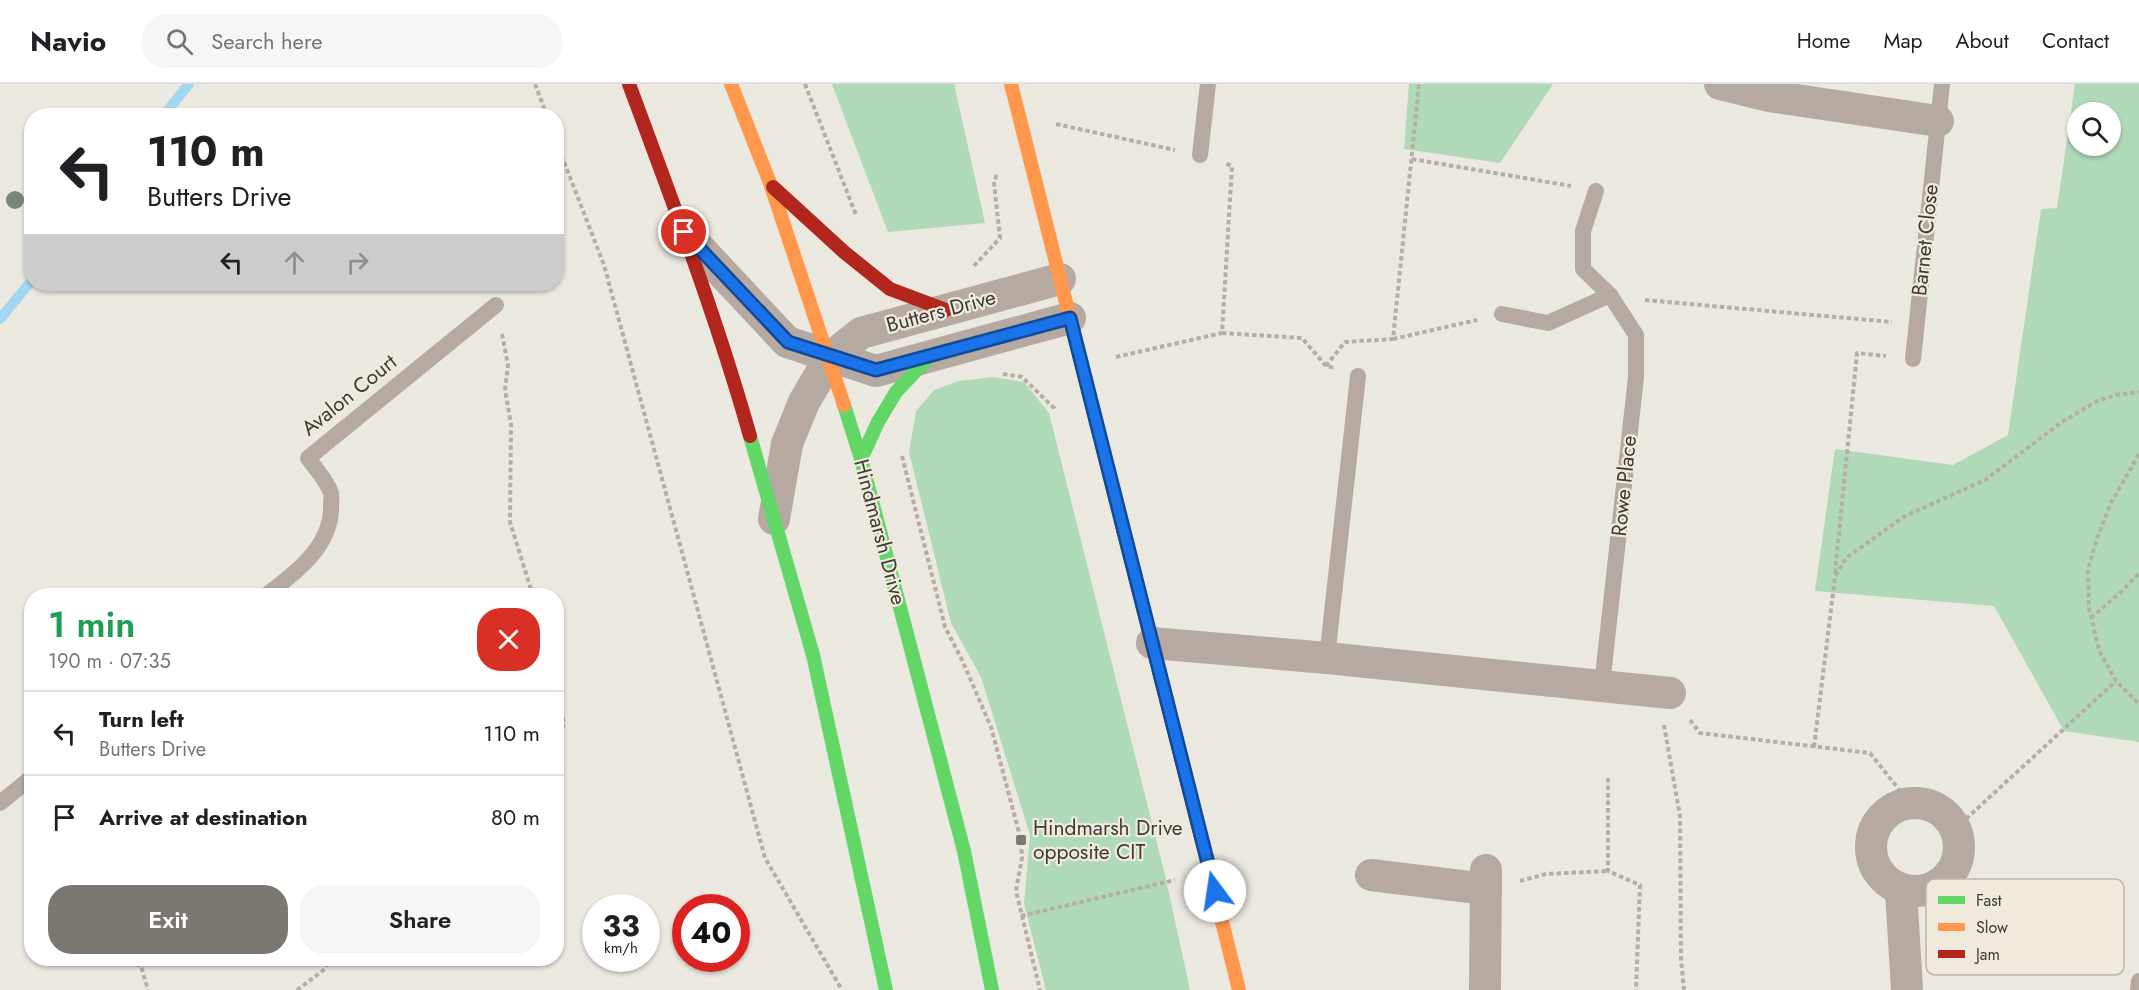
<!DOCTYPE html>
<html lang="en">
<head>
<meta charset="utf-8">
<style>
  :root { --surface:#fff; --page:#f6f6f6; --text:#202124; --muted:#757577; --line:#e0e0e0; --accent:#7a7871 }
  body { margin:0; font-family:Jost,sans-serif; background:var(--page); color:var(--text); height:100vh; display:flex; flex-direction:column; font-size:22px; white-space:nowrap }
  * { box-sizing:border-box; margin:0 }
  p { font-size:20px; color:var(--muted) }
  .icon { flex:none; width:33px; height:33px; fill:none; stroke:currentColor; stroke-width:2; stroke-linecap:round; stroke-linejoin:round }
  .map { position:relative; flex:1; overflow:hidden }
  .side { position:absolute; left:24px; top:504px; width:540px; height:378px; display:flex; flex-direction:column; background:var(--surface); border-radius:24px; box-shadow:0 2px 4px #0004 }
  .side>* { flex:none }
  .hud { position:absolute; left:24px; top:24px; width:540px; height:183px; border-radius:24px; box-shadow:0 2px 4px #0004; background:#fff; color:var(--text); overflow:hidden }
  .fabs { position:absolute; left:2067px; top:18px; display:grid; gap:12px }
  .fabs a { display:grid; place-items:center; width:54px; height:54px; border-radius:50%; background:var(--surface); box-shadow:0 2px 4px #0004; font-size:30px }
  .speed { position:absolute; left:582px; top:810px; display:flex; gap:12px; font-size:30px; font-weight:700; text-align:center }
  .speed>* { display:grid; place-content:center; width:78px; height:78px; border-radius:50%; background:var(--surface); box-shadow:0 2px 4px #0004; line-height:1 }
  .speed small { font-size:15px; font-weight:400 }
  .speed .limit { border:9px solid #d22; background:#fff; color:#111 }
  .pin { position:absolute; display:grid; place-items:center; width:51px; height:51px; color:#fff; margin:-26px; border:3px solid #fff; border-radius:50%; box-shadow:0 2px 6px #0007 }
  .me { position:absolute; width:66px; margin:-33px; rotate:346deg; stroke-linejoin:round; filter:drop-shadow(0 0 4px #0008) }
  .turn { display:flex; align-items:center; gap:21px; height:126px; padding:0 24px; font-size:27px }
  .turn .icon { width:78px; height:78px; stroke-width:2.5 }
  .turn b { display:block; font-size:42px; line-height:51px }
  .lanes { display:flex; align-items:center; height:57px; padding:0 24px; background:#0003; justify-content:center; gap:30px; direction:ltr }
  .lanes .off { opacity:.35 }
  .round { display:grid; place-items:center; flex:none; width:63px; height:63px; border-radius:24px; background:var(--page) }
  .summary { display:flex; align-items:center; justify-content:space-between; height:102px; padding:0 24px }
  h1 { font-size:36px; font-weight:600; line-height:45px; color:#1e9e55 }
  .primary-button { display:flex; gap:12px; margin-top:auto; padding:12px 24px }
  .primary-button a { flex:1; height:69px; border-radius:24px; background:var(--accent); color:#fff; font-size:24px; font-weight:600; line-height:69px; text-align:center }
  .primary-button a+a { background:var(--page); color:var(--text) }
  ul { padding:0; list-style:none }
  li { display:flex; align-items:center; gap:18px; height:84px; padding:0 24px; border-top:2px solid var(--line) }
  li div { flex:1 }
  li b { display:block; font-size:22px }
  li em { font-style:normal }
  header { display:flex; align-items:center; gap:36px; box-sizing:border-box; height:84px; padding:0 30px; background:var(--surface); border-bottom:2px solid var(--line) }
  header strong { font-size:28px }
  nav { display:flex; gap:33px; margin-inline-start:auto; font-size:21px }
  .search { width:420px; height:54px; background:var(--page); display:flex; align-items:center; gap:15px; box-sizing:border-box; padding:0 21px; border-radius:24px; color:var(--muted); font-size:22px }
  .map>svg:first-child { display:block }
</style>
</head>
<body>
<header>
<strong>Navio</strong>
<div class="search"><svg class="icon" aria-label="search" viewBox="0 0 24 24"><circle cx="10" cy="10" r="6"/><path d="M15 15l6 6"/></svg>Search here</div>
<nav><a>Home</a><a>Map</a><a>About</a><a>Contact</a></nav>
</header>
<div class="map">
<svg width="2139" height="906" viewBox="0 0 2139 906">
  <rect width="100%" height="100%" fill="#ebe8e0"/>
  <g fill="#afd9b8" fill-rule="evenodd">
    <polygon points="832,0 954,0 985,139 888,148"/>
    <polygon points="1409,0 1553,0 1500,79 1404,65"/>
    <path d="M 2075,0 L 2139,0 L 2139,658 L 2064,647 L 1994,522 L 1815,507 L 1835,365 L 1953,381 L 2008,351 L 2041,125 L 2057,124 ZM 2110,28 L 2110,62 L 2078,62 L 2078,28 Z"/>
    <polygon points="993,293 1024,298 1049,329 1165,791 1190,906 1046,906 1024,820 1030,751 981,593 951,539 909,368 916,327 934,306 959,297"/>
  </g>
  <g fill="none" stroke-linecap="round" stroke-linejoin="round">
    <g stroke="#a2d6f1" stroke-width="10">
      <polyline points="163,32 189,0"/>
      <polyline points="0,235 32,196"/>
    </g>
    <g stroke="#b5aea7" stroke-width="4" stroke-dasharray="4.5 3" stroke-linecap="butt">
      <polyline points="535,0 547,32"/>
      <polyline points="805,0 856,131"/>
      <polyline points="1056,40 1175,66"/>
      <polyline points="556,57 604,181 765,774 842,906"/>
      <polyline points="1412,75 1571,102"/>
      <polyline points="974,182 1000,154 994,98 997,90"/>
      <polyline points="1645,216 1892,238"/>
      <polyline points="1222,249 1302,254 1326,282 1335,284"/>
      <polyline points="502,250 508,281 505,306 511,340 510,438 533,512"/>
      <polyline points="1393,255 1477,236"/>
      <polyline points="1116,273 1222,249 1232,82 1225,79"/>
      <polyline points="1326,282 1345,258 1393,255 1419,0"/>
      <polyline points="1003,290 1022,293 1054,324 1055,327"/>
      <polyline points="2139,370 2111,419 2097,454 2088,485 2089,524 2099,566 2116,597 2139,620"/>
      <polyline points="902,372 945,543 962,576 991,643 1021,756 1022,774 1016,807 1040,906"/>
      <polyline points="1835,489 1857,269 1886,272"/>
      <polyline points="2091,534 2123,506 2139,489"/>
      <polyline points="556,604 564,640 556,658"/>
      <polyline points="1690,636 1700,649 1870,669 1909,718"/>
      <polyline points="1664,641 1680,732 1681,875 1684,906"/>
      <polyline points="1814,663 1835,493 1846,474 1905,432 1985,396 2062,338 2097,317 2116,311 2139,308"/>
      <polyline points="1608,694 1608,787 1640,801 1636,906"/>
      <polyline points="1955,745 2116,597"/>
      <polyline points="1520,797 1546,790 1608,787"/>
      <polyline points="1021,832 1175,796"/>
      <polyline points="114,874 141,882 148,906"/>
      <polyline points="297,906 325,885 330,874"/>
    </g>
    <g stroke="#b5a9a1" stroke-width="16">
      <polyline points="1200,71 1208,0"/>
      <polyline points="1596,107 1583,147 1583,185 1610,211 1636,251 1636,293 1602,601"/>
      <polyline points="1502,230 1548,239 1610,211"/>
      <polyline points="1913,275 1942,0"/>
      <path d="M 265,512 C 294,490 332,463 331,422 C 331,418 332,412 331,409 C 327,397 315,384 308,374 L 496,221"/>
      <polyline points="1327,574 1358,292"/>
      <polyline points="0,719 32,693"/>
      <polyline points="2138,906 2139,897"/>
    </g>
    <g stroke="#b5a9a1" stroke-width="32">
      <polyline points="1720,0 1769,12 1938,37"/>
      <polyline points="684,148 787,258 876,287 1070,234"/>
      <polyline points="774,435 787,360 804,318 830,274 861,249 1060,195"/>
      <polyline points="1152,559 1327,574 1670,609"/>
      <circle cx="1915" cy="763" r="44"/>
      <polyline points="1371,791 1486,805"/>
      <polyline points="1901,806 1907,906"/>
      <polyline points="1485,906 1486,786"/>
    </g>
    <g stroke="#63d668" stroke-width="14">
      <polyline points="844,321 861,375 964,767 992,906"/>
      <polyline points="750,352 813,571 886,906"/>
      <polyline points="861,375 878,338 896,308 930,272"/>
    </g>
    <g stroke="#ff974d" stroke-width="14">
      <polyline points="731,0 770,99 844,321"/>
      <polyline points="1011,0 1121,437"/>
      <polyline points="1201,753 1239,906"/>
    </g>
    <g stroke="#b3261e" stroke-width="14">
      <path d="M 629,0 C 672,116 716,232 750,352"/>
      <polyline points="773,103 844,168 890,205 946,226"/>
      <polyline points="1121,437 1201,753"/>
    </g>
  </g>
  <circle fill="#758878" cx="15" cy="116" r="9"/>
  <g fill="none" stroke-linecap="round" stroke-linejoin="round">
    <g stroke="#114b97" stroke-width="15">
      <polyline id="route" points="684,148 788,258 876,286 1070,234 1215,807"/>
    </g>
    <use href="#route" stroke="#1a73e8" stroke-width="10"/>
  </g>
  <rect fill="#7a7871" stroke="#efeadc" stroke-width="2" x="1015" y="750" width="12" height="12" rx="3"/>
  <g text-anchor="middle" stroke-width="4.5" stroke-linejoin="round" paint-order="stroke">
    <g font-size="21" fill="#3d3b35" stroke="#efeadc">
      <text transform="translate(1925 156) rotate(-84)" y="7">Barnet Close</text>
      <text transform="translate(941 227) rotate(-15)" y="7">Butters Drive</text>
      <text transform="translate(349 311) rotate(-39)" y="7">Avalon Court</text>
      <text transform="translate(1624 402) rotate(-84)" y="7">Rowe Place</text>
      <text transform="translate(880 448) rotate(75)" y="7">Hindmarsh Drive</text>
    </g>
    <g font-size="21" fill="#3d3b35" stroke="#efeadc" text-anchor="start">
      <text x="1033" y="751">Hindmarsh Drive<tspan x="1033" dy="24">opposite CIT</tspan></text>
    </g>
  </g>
  <rect x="1926" y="795" width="198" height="96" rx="9" fill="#efeadc" stroke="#bab6aa" stroke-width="1.5"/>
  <rect x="1938" y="812" width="27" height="8" fill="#63d668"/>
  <rect x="1938" y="839" width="27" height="8" fill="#ff974d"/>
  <rect x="1938" y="866" width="27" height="8" fill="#b3261e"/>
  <g font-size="16" fill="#3d3b35">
    <text x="1976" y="822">Fast</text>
    <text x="1976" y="849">Slow</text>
    <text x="1976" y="876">Jam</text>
  </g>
</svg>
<div class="fabs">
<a><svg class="icon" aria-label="search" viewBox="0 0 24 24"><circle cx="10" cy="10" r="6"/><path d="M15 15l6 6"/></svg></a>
</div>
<div class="speed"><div>33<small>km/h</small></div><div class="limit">40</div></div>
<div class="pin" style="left:684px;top:148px;background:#d93025"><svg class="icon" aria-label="arrive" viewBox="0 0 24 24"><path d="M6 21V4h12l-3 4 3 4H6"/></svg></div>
<svg class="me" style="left:1215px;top:807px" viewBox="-20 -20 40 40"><circle r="19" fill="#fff"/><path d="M0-13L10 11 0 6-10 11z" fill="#1a73e8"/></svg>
<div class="hud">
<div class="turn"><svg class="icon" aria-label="left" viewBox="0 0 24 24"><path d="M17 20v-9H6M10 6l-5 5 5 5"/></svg><div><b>110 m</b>Butters Drive</div></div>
<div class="lanes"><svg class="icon" aria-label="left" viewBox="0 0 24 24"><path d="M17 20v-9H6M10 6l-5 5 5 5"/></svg><svg class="icon off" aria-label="ahead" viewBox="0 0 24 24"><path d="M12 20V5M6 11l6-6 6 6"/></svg><svg class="icon off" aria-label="right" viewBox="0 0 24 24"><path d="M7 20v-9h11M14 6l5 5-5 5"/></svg></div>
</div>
<section class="side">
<div class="summary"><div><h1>1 min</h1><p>190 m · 07:35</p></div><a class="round" style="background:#d93025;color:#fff"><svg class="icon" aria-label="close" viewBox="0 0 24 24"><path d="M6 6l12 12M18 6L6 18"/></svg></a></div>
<ul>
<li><svg class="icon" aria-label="left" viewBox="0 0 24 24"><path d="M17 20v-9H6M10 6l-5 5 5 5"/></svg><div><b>Turn left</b><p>Butters Drive</p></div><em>110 m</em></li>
<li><svg class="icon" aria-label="arrive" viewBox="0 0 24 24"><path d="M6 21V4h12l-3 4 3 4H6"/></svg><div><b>Arrive at destination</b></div><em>80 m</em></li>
</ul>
<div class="primary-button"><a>Exit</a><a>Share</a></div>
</section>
</div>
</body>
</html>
